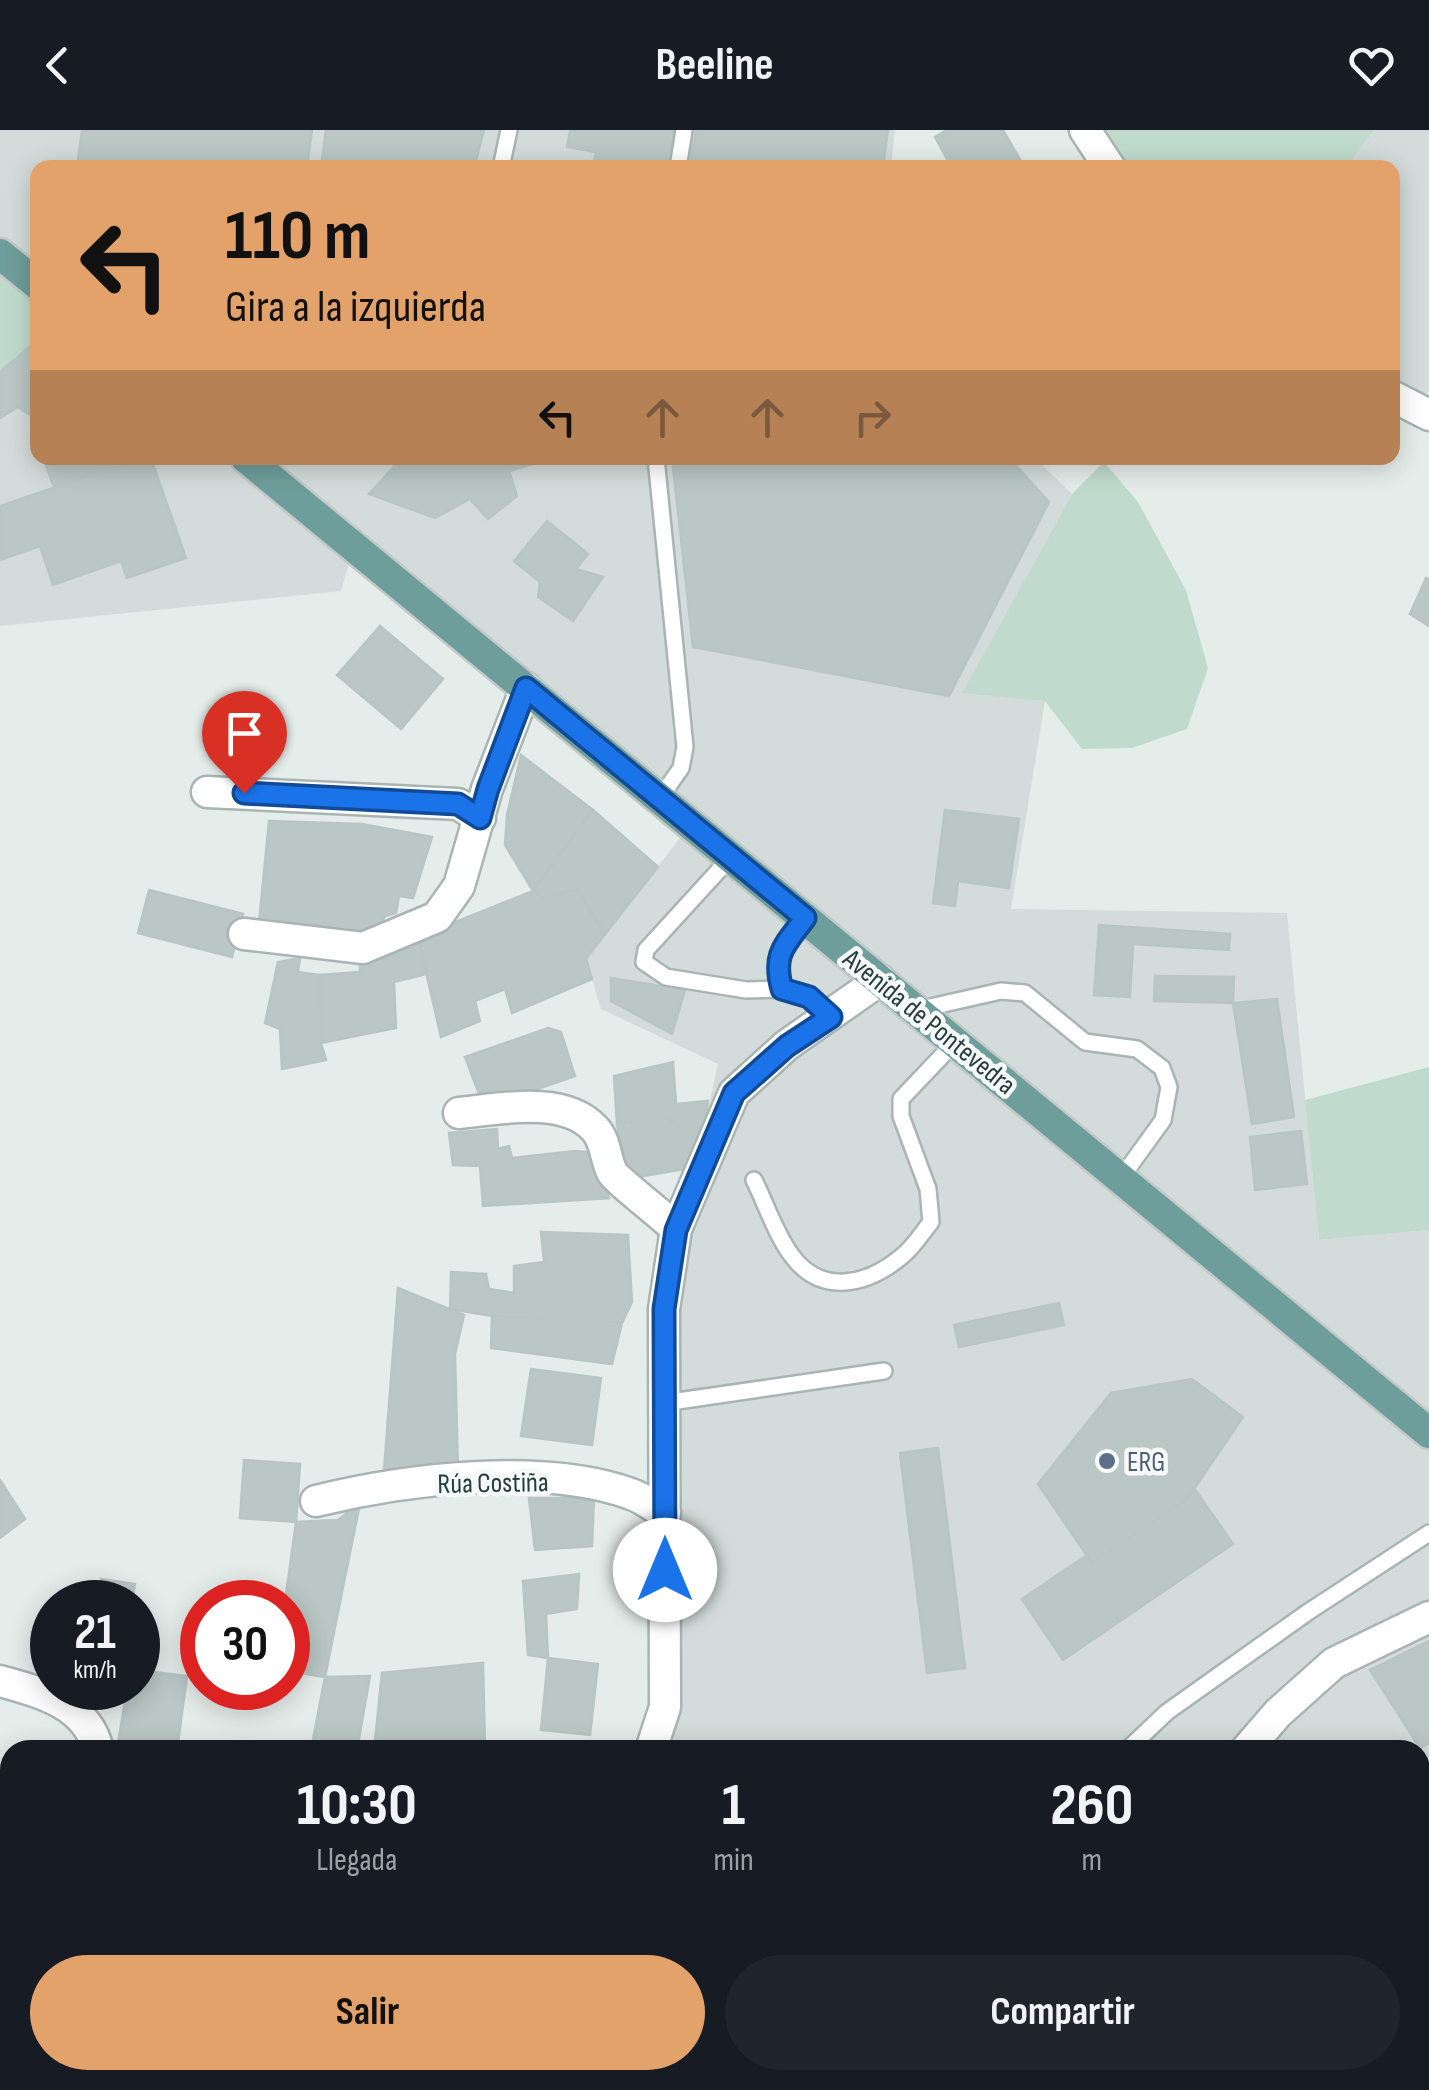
<!DOCTYPE html>
<html lang="es">
<head>
<meta charset="utf-8">
<style>
  :root { --surface:#171b24; --page:#20242c; --text:#f1f3f6; --muted:#9ea1a6; --accent:#e4a26b }
  body { margin:0; font-family:"Sofia Sans Condensed",sans-serif; background:var(--page); color:var(--text); height:100vh; display:flex; flex-direction:column; font-size:38px; white-space:nowrap }
  * { box-sizing:border-box; margin:0 }
  p { font-size:32px; color:var(--muted) }
  .icon { flex:none; width:55px; height:55px; fill:none; stroke:currentColor; stroke-width:2; stroke-linecap:round; stroke-linejoin:round }
  .map { position:relative; flex:1; overflow:hidden }
  .sheet { position:absolute; left:0px; top:1610px; width:1430px; height:350px; display:flex; flex-direction:column; background:var(--surface); border-radius:30px 30px 0 0; box-shadow:0 5px 25px #0003 }
  .sheet>* { flex:none }
  .hud { position:absolute; left:30px; top:30px; width:1370px; height:305px; border-radius:20px; box-shadow:0 5px 25px #0003; background:#e4a26b; color:#111; overflow:hidden }
  .speed { position:absolute; left:30px; top:1450px; display:flex; gap:20px; font-size:50px; font-weight:700; text-align:center }
  .speed>* { display:grid; place-content:center; width:130px; height:130px; border-radius:50%; background:var(--surface); box-shadow:0 5px 25px #0003; line-height:1 }
  .speed small { font-size:25px; font-weight:400 }
  .speed .limit { border:15px solid #d22; background:#fff; color:#111 }
  .pin { position:absolute; display:grid; place-items:center; width:85px; height:85px; color:#fff; margin:-102px -42px; border-radius:50% 50% 50% 0; rotate:-45deg; box-shadow:0 0 10px #0007 }
  .pin .icon { rotate:45deg }
  .me { position:absolute; width:110px; margin:-55px; rotate:0deg; stroke-linejoin:round; filter:drop-shadow(0 0 8px #0008) }
  .turn { display:flex; align-items:center; gap:35px; height:210px; padding:0 30px; font-size:45px }
  .turn .icon { width:130px; height:130px; stroke-width:2.5 }
  .turn b { display:block; font-size:70px; line-height:85px }
  .lanes { display:flex; align-items:center; height:95px; padding:0 30px; background:#0003; justify-content:center; gap:50px; direction:ltr }
  .lanes .off { opacity:.35 }
  .eta { display:flex; justify-content:space-evenly; align-items:center; height:170px; text-align:center }
  .eta b { font-size:60px; font-weight:700; line-height:70px }
  .button { display:flex; gap:20px; margin-top:auto; padding:20px 30px }
  .button a { flex:1; height:115px; border-radius:60px; background:var(--accent); color:#111; font-size:40px; font-weight:700; line-height:115px; text-align:center }
  .button a+a { background:var(--page); color:var(--text) }
  header { display:flex; justify-content:space-between; align-items:center; height:130px; padding:0 30px; background:var(--surface); font-size:45px; font-weight:700 }
  .map>svg:first-child { display:block }
</style>
</head>
<body>
<header><svg class="icon" aria-label="back" viewBox="0 0 24 24"><path d="M15 5l-7 7 7 7"/></svg>Beeline<svg class="icon" aria-label="heart" viewBox="0 0 24 24"><path d="M12 20l-8-8c-3-5 5-10 8-4 3-6 11-1 8 4z"/></svg></header>
<div class="map">
<svg width="1429" height="1960" viewBox="0 0 1429 1960">
  <rect width="100%" height="100%" fill="#e5edeb"/>
  <g fill="#d3dcda">
    <polygon points="0,0 895,0 891,38 38,38 37,155 0,124"/>
    <polygon points="1362,0 1429,0 1429,262 1406,273 1393,265 1392,38 1321,38"/>
    <polygon points="37,210 38,328 1035,328 1072,364 963,562 1045,571 1011,779 1287,783 1319,1110 1429,1100 1429,1960 1267,1960 1265,1950 1420,1950 1420,1620 651,1620 664,1179 718,934 601,879 586,829 691,694 354,417 341,461 0,496 0,242"/>
  </g>
  <g fill="#c0dbcd">
    <polygon points="1085,0 1374,0 1352,29 1340,38 1110,37"/>
    <polygon points="0,124 38,155 37,210 0,242"/>
    <polygon points="1104,332 1138,372 1186,460 1208,538 1187,599 1132,618 1082,619 1045,571 962,563 1072,364"/>
    <polygon points="1429,937 1429,1100 1319,1110 1305,970"/>
  </g>
  <g fill="#bac7c4" stroke="#b8c6c3" stroke-width="2.5">
    <polygon points="82,0 312,0 307,38 77,38"/>
    <polygon points="326,0 484,0 474,38 321,38"/>
    <polygon points="570,0 681,0 675,38 593,38 596,22 567,17"/>
    <polygon points="696,0 888,0 883,38 689,38"/>
    <polygon points="947,0 1003,0 1025,38 952,38 935,7"/>
    <polygon points="38,210 38,290 18,277 0,288 0,242"/>
    <polygon points="43,328 121,328 123,332 54,357"/>
    <polygon points="140,328 151,328 186,428 127,448 121,431 53,455 40,416 0,430 0,376"/>
    <polygon points="402,328 427,329 552,328 509,341 517,366 488,389 470,369 435,388 369,364"/>
    <polygon points="672,328 1009,328 1049,372 949,566 693,517"/>
    <polygon points="547,391 588,424 576,439 603,447 573,491 538,467 540,452 514,431"/>
    <polygon points="1426,448 1429,450 1429,496 1410,484"/>
    <polygon points="380,496 443,549 401,599 337,545"/>
    <polygon points="521,625 593,680 533,761 505,715 507,685"/>
    <polygon points="593,680 658,737 605,804 577,760 542,768 533,761"/>
    <polygon points="945,680 1019,689 1009,758 958,751 955,776 933,773"/>
    <polygon points="269,691 362,694 432,707 413,768 399,766 396,783 385,786 377,804 259,793"/>
    <polygon points="149,760 243,784 232,827 138,803"/>
    <polygon points="577,760 605,804 586,829 592,849 512,883 505,859 475,871 480,891 441,907 418,807 533,761 542,768"/>
    <polygon points="1099,795 1230,804 1229,820 1133,814 1130,867 1094,865"/>
    <polygon points="418,807 426,844 394,852 396,898 321,913 320,845 360,842 360,831 385,829 386,820"/>
    <polygon points="300,828 298,842 320,845 321,913 326,930 282,939 280,899 265,893 278,832"/>
    <polygon points="1155,846 1234,847 1233,873 1154,871"/>
    <polygon points="611,848 685,860 672,904 611,871"/>
    <polygon points="1277,869 1294,987 1252,994 1233,873"/>
    <polygon points="548,898 561,902 575,946 512,968 481,969 465,927"/>
    <polygon points="673,932 676,974 708,971 704,998 680,998 666,987 617,994 614,946"/>
    <polygon points="666,987 680,998 704,998 691,1038 626,1049 617,994"/>
    <polygon points="497,999 498,1019 509,1016 512,1028 575,1021 597,1023 609,1068 483,1076 480,1036 453,1035 449,1003"/>
    <polygon points="1301,1001 1307,1054 1255,1060 1250,1007"/>
    <polygon points="541,1102 628,1105 632,1172 622,1193 492,1186 450,1179 451,1142 486,1144 489,1159 514,1163 514,1136 544,1132"/>
    <polygon points="398,1158 464,1185 455,1224 458,1341 384,1340"/>
    <polygon points="1059,1173 1064,1195 959,1217 954,1195"/>
    <polygon points="492,1186 622,1193 612,1234 491,1218"/>
    <polygon points="531,1239 601,1248 592,1315 521,1306"/>
    <polygon points="1192,1249 1243,1287 1187,1369 1092,1433 1038,1354 1111,1263"/>
    <polygon points="938,1318 965,1538 927,1543 900,1323"/>
    <polygon points="244,1330 300,1334 296,1392 240,1388"/>
    <polygon points="0,1350 25,1389 0,1408"/>
    <polygon points="1194,1358 1233,1414 1063,1530 1022,1469 1087,1425 1092,1433 1187,1369"/>
    <polygon points="529,1368 594,1368 592,1416 535,1420"/>
    <polygon points="360,1373 325,1547 288,1541 288,1472 285,1472 296,1392 338,1390"/>
    <polygon points="579,1444 577,1479 546,1484 548,1528 528,1525 523,1451"/>
    <polygon points="101,1449 135,1454 132,1472 98,1472"/>
    <polygon points="1429,1511 1429,1613 1420,1618 1370,1540"/>
    <polygon points="548,1528 598,1534 590,1605 541,1600"/>
    <polygon points="483,1533 485,1619 374,1620 382,1543"/>
    <polygon points="138,1540 187,1546 177,1620 117,1620 127,1558 138,1558"/>
    <polygon points="370,1546 357,1620 311,1620 325,1547"/>
    <polygon points="10,1633 10,1664 0,1665 0,1635"/>
    <polygon points="10,1699 10,1738 0,1740 0,1703"/>
    <polygon points="10,1738 10,1815 6,1795 0,1798 0,1740"/>
    <polygon points="1429,1784 1429,1939 1420,1915 1420,1787"/>
    <polygon points="1429,1941 1429,1960 1401,1960 1400,1954 1420,1950 1420,1945"/>
    <polygon points="328,1950 394,1950 330,1959"/>
    <polygon points="1197,1950 1234,1950 1237,1960 1199,1960"/>
  </g>
  <g fill="none" stroke-linecap="round" stroke-linejoin="round">
    <g stroke="#a8b5b3" stroke-width="20">
      <g id="lane">
        <polyline points="501,38 509,0"/>
        <polyline points="678,38 684,0"/>
        <polyline points="656,328 685,617 681,638 660,668"/>
        <polyline points="731,727 646,820 644,832 666,847 746,860 783,859 809,867 831,887"/>
        <path d="M 783,859 C 773,824 785,815 805,788"/>
        <polyline points="917,880 1001,861 1025,863 1085,912 1137,919 1162,938 1169,957 1163,990 1121,1048"/>
        <path d="M 754,1050 C 766,1074 776,1105 792,1126 C 822,1166 867,1155 901,1127 C 913,1118 922,1103 931,1092 L 928,1059 L 901,986 L 901,969 L 955,912"/>
        <polyline points="664,1273 884,1241"/>
        <polyline points="1127,1620 1167,1582 1308,1482 1429,1403"/>
        <polyline points="1367,1950 1368,1960"/>
      </g>
    </g>
    <g stroke="#a8b5b3" stroke-width="35">
      <g id="street">
        <polyline points="1085,0 1110,38"/>
        <polyline points="1392,266 1429,285"/>
        <polyline points="207,662 458,674 480,688"/>
        <polyline points="244,804 363,818 437,787 459,756 487,659 526,558"/>
        <path d="M 459,983 C 500,979 564,965 595,999 C 606,1011 605,1028 612,1042 C 617,1051 664,1086 676,1099"/>
        <path d="M 316,1371 C 405,1349 543,1332 631,1364 C 643,1368 654,1377 665,1383"/>
        <path d="M 0,1551 C 40,1562 88,1574 98,1620"/>
        <polyline points="651,1620 665,1577 664,1179 676,1099 734,963 787,915 880,850"/>
        <polyline points="1246,1620 1278,1583 1334,1533 1429,1487"/>
        <polyline points="72,1950 75,1960"/>
        <polyline points="1265,1950 1267,1960"/>
        <polyline points="191,1960 198,1950"/>
      </g>
    </g>
    <g stroke="#c2c9c8" stroke-width="35">
      <g id="primary">
        <polyline points="0,124 38,155"/>
        <polyline points="246,328 1429,1303"/>
      </g>
    </g>
    <use href="#lane" stroke="#fff" stroke-width="15"/>
    <use href="#street" stroke="#fff" stroke-width="30"/>
    <use href="#primary" stroke="#6e9e9b" stroke-width="30"/>
  </g>
  <g fill="none" stroke-linecap="round" stroke-linejoin="round">
    <g stroke="#114b97" stroke-width="25">
      <path id="route" d="M 244,663 L 458,674 L 480,688 L 488,659 L 526,558 L 805,788 C 785,815 772,824 782,859 L 809,867 L 831,887 L 787,916 L 734,963 L 676,1100 L 664,1179 L 665,1440"/>
    </g>
    <use href="#route" stroke="#1a73e8" stroke-width="18"/>
  </g>
  <circle fill="#5c6f8a" stroke="#f5f9f8" stroke-width="4" cx="1107" cy="1331" r="10"/>
  <g text-anchor="middle" stroke-width="9" stroke-linejoin="round" paint-order="stroke">
    <g font-size="28" fill="#263d3b" stroke="#f5f9f8">
      <text transform="translate(930 891) rotate(39)" y="10">Avenida de Pontevedra</text>
      <text transform="translate(493 1352) rotate(-1)" y="10">Rúa Costiña</text>
    </g>
    <g font-size="28" fill="#4e5e75" stroke="#f5f9f8" text-anchor="start">
      <text x="1127" y="1341">ERG</text>
    </g>
  </g>
</svg>
<div class="speed"><div>21<small>km/h</small></div><div class="limit">30</div></div>
<div class="pin" style="left:244px;top:663px;background:#d93025"><svg class="icon" aria-label="arrive" viewBox="0 0 24 24"><path d="M6 21V4h12l-3 4 3 4H6"/></svg></div>
<svg class="me" style="left:665px;top:1440px" viewBox="-20 -20 40 40"><circle r="19" fill="#fff"/><path d="M0-13L10 11 0 6-10 11z" fill="#1a73e8"/></svg>
<div class="hud">
<div class="turn"><svg class="icon" aria-label="left" viewBox="0 0 24 24"><path d="M17 20v-9H6M10 6l-5 5 5 5"/></svg><div><b>110 m</b>Gira a la izquierda</div></div>
<div class="lanes"><svg class="icon" aria-label="left" viewBox="0 0 24 24"><path d="M17 20v-9H6M10 6l-5 5 5 5"/></svg><svg class="icon off" aria-label="ahead" viewBox="0 0 24 24"><path d="M12 20V5M6 11l6-6 6 6"/></svg><svg class="icon off" aria-label="ahead" viewBox="0 0 24 24"><path d="M12 20V5M6 11l6-6 6 6"/></svg><svg class="icon off" aria-label="right" viewBox="0 0 24 24"><path d="M7 20v-9h11M14 6l5 5-5 5"/></svg></div>
</div>
<section class="sheet">
<div class="eta">
<div><b>10:30</b><p>Llegada</p></div>
<div><b>1</b><p>min</p></div>
<div><b>260</b><p>m</p></div>
</div>
<div class="button"><a>Salir</a><a>Compartir</a></div>
</section>
</div>
</body>
</html>
